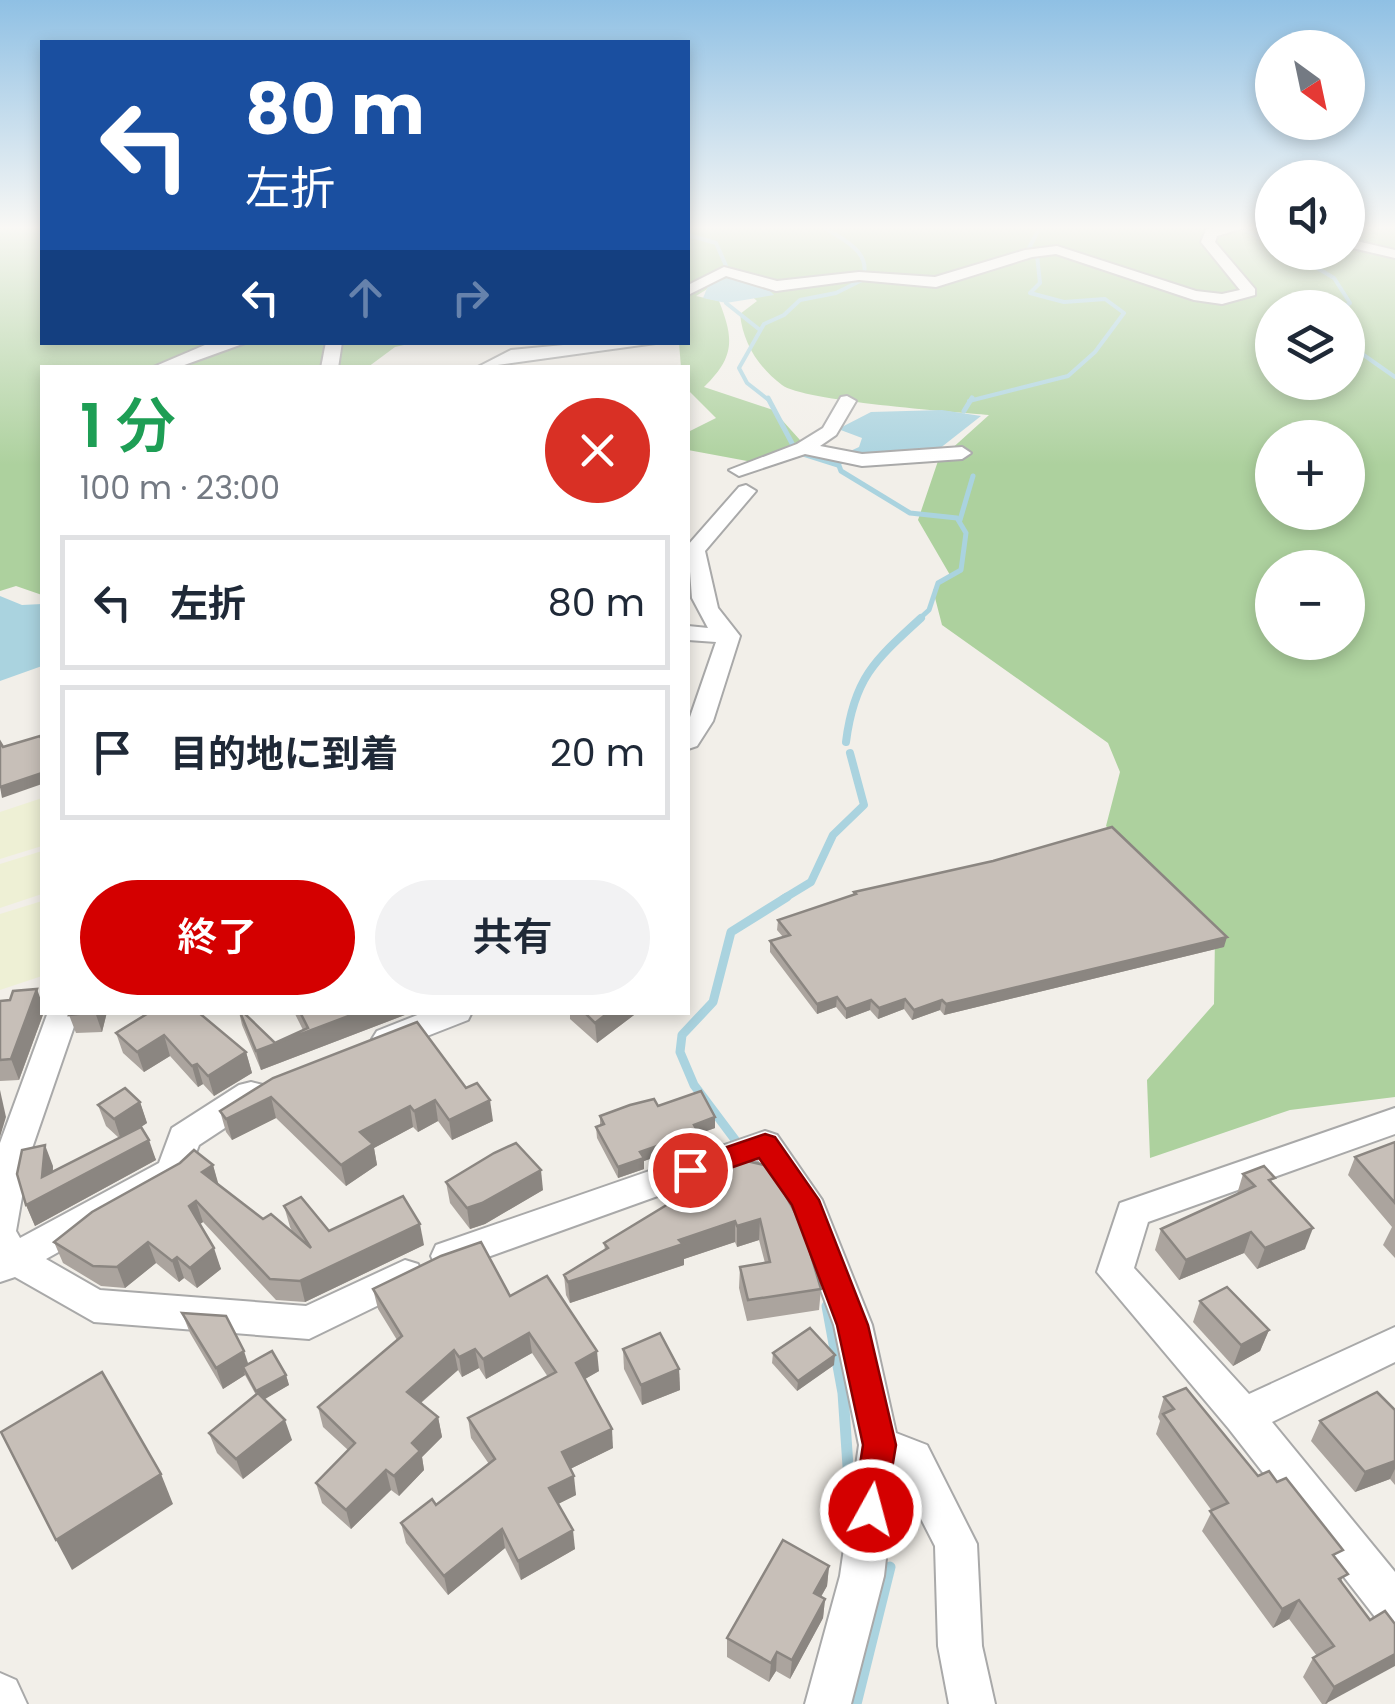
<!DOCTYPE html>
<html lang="ja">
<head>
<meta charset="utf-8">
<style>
  :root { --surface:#fff; --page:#f2f2f3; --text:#1f2937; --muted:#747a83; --line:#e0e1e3; --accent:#d40000 }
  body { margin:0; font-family:Poppins,"Noto Sans JP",sans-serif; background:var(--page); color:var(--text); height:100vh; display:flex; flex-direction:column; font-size:38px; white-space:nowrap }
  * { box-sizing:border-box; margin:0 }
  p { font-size:32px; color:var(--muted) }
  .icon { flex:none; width:55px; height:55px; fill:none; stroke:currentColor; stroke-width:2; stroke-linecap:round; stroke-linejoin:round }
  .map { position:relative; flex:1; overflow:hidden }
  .panel { position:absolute; left:40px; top:365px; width:650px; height:650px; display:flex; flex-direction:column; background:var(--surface); border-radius:0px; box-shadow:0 5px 15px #0003 }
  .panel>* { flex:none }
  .top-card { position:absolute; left:40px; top:40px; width:650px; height:305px; border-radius:0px; box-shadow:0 5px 15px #0003; background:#1a4fa0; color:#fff; overflow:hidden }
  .needle { width:65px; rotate:147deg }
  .tools { position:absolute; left:1255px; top:30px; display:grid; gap:20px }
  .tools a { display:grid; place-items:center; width:110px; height:110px; border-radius:50%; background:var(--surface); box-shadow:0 5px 15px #0003; font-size:50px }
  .pin { position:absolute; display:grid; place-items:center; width:85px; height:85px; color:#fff; margin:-42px; border:5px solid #fff; border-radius:50%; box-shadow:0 2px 10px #0007 }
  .me { position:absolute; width:110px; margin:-55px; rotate:7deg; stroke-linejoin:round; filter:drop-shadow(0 0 8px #0008) }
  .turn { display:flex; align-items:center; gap:35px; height:210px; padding:0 40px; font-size:45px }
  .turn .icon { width:130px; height:130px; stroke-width:2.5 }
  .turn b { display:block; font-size:70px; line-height:85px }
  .lanes { display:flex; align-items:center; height:95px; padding:0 40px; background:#0003; justify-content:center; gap:50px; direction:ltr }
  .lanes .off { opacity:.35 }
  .round { display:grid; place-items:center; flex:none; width:105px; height:105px; border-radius:52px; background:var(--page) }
  .head { display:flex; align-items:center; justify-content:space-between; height:170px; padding:0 40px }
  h1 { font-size:60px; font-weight:600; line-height:75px; color:#1e9e55 }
  .cta { display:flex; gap:20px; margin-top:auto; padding:20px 40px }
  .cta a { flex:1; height:115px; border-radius:60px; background:var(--accent); color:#fff; font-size:40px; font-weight:600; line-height:115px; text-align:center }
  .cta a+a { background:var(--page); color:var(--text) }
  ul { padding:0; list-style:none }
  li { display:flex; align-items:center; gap:30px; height:135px; margin:0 20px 15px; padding:0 20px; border:5px solid var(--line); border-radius:0px }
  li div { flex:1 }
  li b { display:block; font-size:38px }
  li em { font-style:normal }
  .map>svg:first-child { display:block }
</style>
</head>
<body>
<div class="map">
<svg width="1395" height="1704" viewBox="0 0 1395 1704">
  <rect width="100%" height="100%" fill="#f2efe9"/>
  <g fill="#eef0d5">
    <polygon points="42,798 42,846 0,859 0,812"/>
    <polygon points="42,851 42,894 0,908 0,864"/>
    <polygon points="42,901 42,976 0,990 0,914"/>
  </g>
  <g fill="#add19e" fill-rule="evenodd">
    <polygon points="0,227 42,227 42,342 413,343 395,347 368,367 42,368 42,595 16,586 0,591"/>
    <path d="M 688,227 L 1272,227 L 1272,252 L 1348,252 L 1348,227 L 1395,227 L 1395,1097 L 1290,1110 L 1150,1158 L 1147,1080 L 1214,1004 L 1215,936 L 1106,826 L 1120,772 L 1108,743 L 942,625 L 933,590 L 950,575 L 918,520 L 938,461 L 989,415 C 955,412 802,401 782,385 C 758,367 743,343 740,314 L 757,301 L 747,292 L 712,286 L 696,296 L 719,301 C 734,339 735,357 704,387 L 773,410 L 800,440 L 800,453 L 758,463 L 688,450 L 688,432 L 716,418 L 688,390 L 688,368 L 681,367 L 679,343 L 688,342 ZM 1272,308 L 1348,308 L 1348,382 L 1272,382 ZM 1272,438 L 1348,438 L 1348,512 L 1272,512 ZM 1272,568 L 1348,568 L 1348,642 L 1272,642 Z"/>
  </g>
  <g fill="#aad3df">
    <polygon points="729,277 770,291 774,295 726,303 703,298 708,286"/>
    <polygon points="942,410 981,416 939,449 846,453 859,447 862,438 838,429 871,412"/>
    <polygon points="0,596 22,605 42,604 42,666 0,681"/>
  </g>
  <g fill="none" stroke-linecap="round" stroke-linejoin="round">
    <g stroke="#aad3df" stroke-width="4">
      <path d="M 824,227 C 841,239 869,250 864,274"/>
      <polyline points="1245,230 1272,244"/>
      <polyline points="688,235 716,243 727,268"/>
      <polyline points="1028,250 1040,227"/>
      <polyline points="1290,252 1334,278 1350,303 1343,308"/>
      <polyline points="726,303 760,330"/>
      <polyline points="1348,344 1395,377"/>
      <polyline points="770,401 747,383 739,368 764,324 784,315 800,300 836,293 862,280"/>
      <polyline points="969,401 1068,376 1095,352 1124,313 1105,299 1064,302 1030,293 1040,283 1037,255"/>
    </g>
    <g stroke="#aad3df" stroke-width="5">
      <polyline points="768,398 795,449"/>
      <polyline points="964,411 972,398"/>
      <polyline points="800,453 838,465"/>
      <polyline points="845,460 838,463 841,471 910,513 957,518 966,533 961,570 938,583 929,610 918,620"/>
      <polyline points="960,520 973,476"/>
    </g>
    <g stroke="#aad3df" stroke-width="8">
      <path d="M 846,742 C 854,678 875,660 921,618"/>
      <polyline points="783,899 811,882 833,835 864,805 850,753"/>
    </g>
    <polyline stroke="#aad3df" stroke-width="9" points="739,1145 694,1085 680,1052 682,1035 713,1002 731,932 787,897"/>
    <g stroke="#aad3df" stroke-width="11">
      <polyline points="827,1306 843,1393 849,1481"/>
      <polyline points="856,1704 890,1567"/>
    </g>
    <g stroke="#a9a9a9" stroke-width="4">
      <g id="minor">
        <polygon points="1222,227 1247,227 1217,236 1215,242 1255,289 1255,295 1222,304 1194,300 1056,254 1032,257 936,287 859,280 776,291 726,276 688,295 688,285 724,267 777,281 859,272 935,277 1025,250 1057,246 1196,291 1222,294 1240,290 1201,242 1206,230"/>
        <polygon points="1262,227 1272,227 1272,231 1264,230"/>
        <polygon points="1348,239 1395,250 1395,258 1348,247"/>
        <polygon points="212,342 248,342 176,368 151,368"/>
        <polygon points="326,342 342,342 338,368 321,368"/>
        <polygon points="595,342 663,342 476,368 511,350"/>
        <polygon points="847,396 856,401 836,435 820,446 862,454 962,447 971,453 962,459 862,466 805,454 739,476 729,470 797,444 823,428 841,397"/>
        <polygon points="746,485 756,491 705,551 718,608 740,636 713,721 697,746 688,749 688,723 716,642 688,640 688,626 708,628 692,598 688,545 739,487"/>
        <polygon points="48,1012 79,1012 29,1157 16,1231 20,1238 159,1163 172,1128 239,1085 251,1082 263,1085 267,1094 263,1103 199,1145 185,1181 46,1259 100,1290 306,1306 405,1260 418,1264 423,1275 418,1286 309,1339 94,1322 15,1277 0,1282 0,1143"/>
        <polygon points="425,1012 472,1012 468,1020 399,1047 377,1047 372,1039 377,1031"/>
        <polygon points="1395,1108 1395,1134 1148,1222 1134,1268 1249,1394 1395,1327 1395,1362 1272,1422 1395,1572 1395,1628 1379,1622 1229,1429 1097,1272 1120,1203"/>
        <polygon points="765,1131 777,1135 822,1200 872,1325 896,1433 927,1445 977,1544 982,1646 995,1704 949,1704 938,1646 935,1546 896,1470 884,1576 851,1704 805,1704 840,1576 859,1445 834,1325 789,1205 758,1160 449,1271 436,1267 431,1256 436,1245"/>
        <polygon points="0,1673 16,1680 27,1704 0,1704"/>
      </g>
    </g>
    <use href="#minor" fill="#fff" fill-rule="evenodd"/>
  </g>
  <g fill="#aba49e">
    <polygon points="854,892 1224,947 944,1015 940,1010 912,1020 904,1009 878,1019 870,1010 846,1019 836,1007 817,1014 770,952 770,941 783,937 777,930 778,920 853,895"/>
    <polygon points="0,1001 44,1012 19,1080 0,1081"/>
    <polygon points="70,1012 107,1012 102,1032 76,1033 69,1015"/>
    <polygon points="150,1012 246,1052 252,1073 214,1096 203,1084 198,1087 170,1056 144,1072 123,1053 116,1033"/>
    <polygon points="239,1012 243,1012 275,1043 303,1030 294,1012 410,1013 261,1070 242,1025"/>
    <polygon points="570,1012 638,1012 597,1043 570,1019"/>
    <polygon points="273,1078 466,1088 493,1121 452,1140 438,1121 418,1132 413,1127 374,1148 377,1165 346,1186 276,1118 232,1140 226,1132 220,1111"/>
    <polygon points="140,1102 147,1123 141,1127 156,1160 35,1226 26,1205 53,1166 53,1171 119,1138 106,1126 98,1105"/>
    <polygon points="658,1106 715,1117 715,1128 698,1134 698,1142 644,1161 644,1169 618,1178 597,1138 596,1127 600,1125 600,1116"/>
    <polygon points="1395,1142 1395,1258 1383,1245 1392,1227 1348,1175 1355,1157"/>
    <polygon points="742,1160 821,1289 819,1310 747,1321 739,1288 740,1267 765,1263 759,1240 737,1247 735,1242 684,1259 684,1265 570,1303 566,1295 564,1275 605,1250 604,1243 680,1197 680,1188 704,1180 704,1171"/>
    <polygon points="213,1165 218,1185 263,1219 293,1233 290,1227 284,1206 329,1231 424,1245 305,1302 276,1300 203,1222 200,1224 221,1269 197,1288 184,1278 179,1282 156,1263 125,1288 101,1286 63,1263 54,1242"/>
    <polygon points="1243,1174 1273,1184 1305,1249 1257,1269 1244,1253 1179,1280 1155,1250 1161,1229 1237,1194"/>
    <polygon points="446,1182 543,1190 485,1224 470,1229 450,1203"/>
    <polygon points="373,1289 510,1296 599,1371 585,1379 613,1448 570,1469 576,1495 558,1504 575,1549 521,1580 505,1548 448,1595 406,1543 401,1523 436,1505 489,1464 471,1438 468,1418 548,1377 532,1353 486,1379 479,1368 462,1377 458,1370 421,1403 438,1417 442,1437 422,1457 424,1470 399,1496 391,1490 351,1529 322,1503 316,1483 348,1450 323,1427 318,1407 397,1340 378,1309"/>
    <polygon points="1200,1301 1269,1330 1260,1351 1233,1366 1193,1322"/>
    <polygon points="182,1313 248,1364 286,1375 289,1385 264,1399 292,1440 243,1479 217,1453 209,1433 256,1395 245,1375 223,1389 190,1333"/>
    <polygon points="623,1349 679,1369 680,1390 642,1405 624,1369"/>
    <polygon points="773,1353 834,1365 797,1391 772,1363"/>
    <polygon points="1164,1397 1258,1476 1338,1561 1343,1585 1370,1620 1327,1704 1322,1704 1303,1677 1313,1658 1317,1656 1289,1619 1273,1628 1202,1531 1212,1511 1156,1434 1160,1421 1158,1417"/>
    <polygon points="1395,1410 1395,1485 1390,1479 1355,1492 1311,1441 1320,1421"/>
    <polygon points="829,1566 827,1586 821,1597 825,1599 823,1618 790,1679 776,1671 769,1682 727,1657 727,1638"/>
  </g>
  <g fill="#8b8681">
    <polygon points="42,773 42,784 2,798 0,787"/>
    <polygon points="1227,937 1224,947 944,1015 946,1004"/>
    <polygon points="37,989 42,1003 42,1012 44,1012 19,1080 11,1059"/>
    <polygon points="837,997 836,1007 817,1014 817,1004"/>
    <polygon points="905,999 904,1009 878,1019 879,1008"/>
    <polygon points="871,1000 870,1010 846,1019 846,1009"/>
    <polygon points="942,1000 940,1010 912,1020 914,1010"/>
    <polygon points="95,1012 107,1012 102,1032"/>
    <polygon points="359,1012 410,1013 261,1070 256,1051"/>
    <polygon points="609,1012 638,1012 597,1043 595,1023"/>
    <polygon points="164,1035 170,1056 144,1072 137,1052"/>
    <polygon points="246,1052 252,1073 214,1096 208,1076"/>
    <polygon points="197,1064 203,1084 198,1087 192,1066"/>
    <polygon points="0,1090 6,1117 0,1137"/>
    <polygon points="271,1097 276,1118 232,1140 226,1119"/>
    <polygon points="435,1100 438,1121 418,1132 414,1111"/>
    <polygon points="490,1100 493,1121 452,1140 449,1120"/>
    <polygon points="140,1102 147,1123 121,1140 114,1119"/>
    <polygon points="410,1106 413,1127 374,1148 377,1165 346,1186 341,1165 360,1132"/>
    <polygon points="715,1117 715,1128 698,1134 698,1142 644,1161 644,1169 618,1178 618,1167 640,1152 694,1125"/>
    <polygon points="149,1140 156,1160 35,1226 26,1205 42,1177 45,1145 53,1166 51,1192"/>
    <polygon points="213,1165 219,1186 202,1172"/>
    <polygon points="541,1170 543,1190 485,1224 470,1229 467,1208"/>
    <polygon points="196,1201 203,1222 196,1227 189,1206"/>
    <polygon points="760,1219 759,1240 737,1247 737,1226"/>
    <polygon points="735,1221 735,1242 684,1259 684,1265 570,1303 568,1282 679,1240"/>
    <polygon points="420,1224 424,1245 305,1302 300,1281"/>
    <polygon points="1313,1228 1305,1249 1257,1269 1265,1248"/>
    <polygon points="1251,1232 1244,1253 1179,1280 1186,1260"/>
    <polygon points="148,1242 156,1263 125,1288 117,1267"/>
    <polygon points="214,1248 221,1269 197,1288 190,1268"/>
    <polygon points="177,1257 184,1278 179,1282 172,1261"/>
    <polygon points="1269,1330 1260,1351 1233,1366 1241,1345"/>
    <polygon points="529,1333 532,1353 486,1379 483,1359"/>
    <polygon points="475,1349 479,1368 462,1377 459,1357"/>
    <polygon points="454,1350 458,1370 411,1411 407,1392"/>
    <polygon points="244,1351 251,1372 243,1367 245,1375 223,1389 216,1368"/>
    <polygon points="597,1351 599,1371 578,1383 576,1363"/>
    <polygon points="835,1355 834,1365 797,1391 798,1381"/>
    <polygon points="679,1369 680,1390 642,1405 641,1385"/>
    <polygon points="286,1375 289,1385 260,1402 256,1391"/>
    <polygon points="438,1417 442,1437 422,1457 424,1470 399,1496 394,1476 412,1443"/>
    <polygon points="285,1420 292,1440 243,1479 236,1459"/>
    <polygon points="612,1429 613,1448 564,1472 562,1452"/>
    <polygon points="1395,1461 1395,1469 1390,1479 1355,1492 1365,1472"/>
    <polygon points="386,1470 391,1490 351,1529 346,1510"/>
    <polygon points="161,1474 173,1504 72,1570 56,1540"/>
    <polygon points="574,1476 576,1495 552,1507 549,1488"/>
    <polygon points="502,1529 505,1548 448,1595 444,1576"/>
    <polygon points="573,1530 575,1549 521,1580 518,1561"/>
    <polygon points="829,1566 827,1586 812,1612 814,1593"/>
    <polygon points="825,1599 823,1618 790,1679 792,1660"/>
    <polygon points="1299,1600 1289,1619 1273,1628 1282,1609"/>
    <polygon points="777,1652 776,1671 769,1682 771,1663"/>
    <polygon points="1395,1654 1395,1666 1325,1704 1334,1687"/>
  </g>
  <g fill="#c7bfb8" stroke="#8b8681" stroke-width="2.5">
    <polygon points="40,736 42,740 42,773 0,787 0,742 3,747"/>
    <polygon points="1112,827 1227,937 946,1004 942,1000 914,1010 905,999 879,1008 871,1000 846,1009 837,997 817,1004 770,941 790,935 778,920 856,894 854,892 993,861"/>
    <polygon points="37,989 11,1059 0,1060 0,1001 10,1000 13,991"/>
    <polygon points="70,1012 95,1012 69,1015"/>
    <polygon points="150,1012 198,1012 246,1052 208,1076 197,1064 192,1066 164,1035 137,1052 116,1033"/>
    <polygon points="240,1012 243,1012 275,1043 308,1028 300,1012 359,1012 256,1051"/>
    <polygon points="584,1012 609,1012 595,1023"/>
    <polygon points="417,1022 466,1088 477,1083 490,1100 449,1120 435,1100 414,1111 410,1106 360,1132 373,1144 341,1165 271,1097 226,1119 220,1111 273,1078"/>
    <polygon points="125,1088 140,1102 114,1119 98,1105"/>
    <polygon points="701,1091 715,1117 694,1125 698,1132 640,1152 644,1158 618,1167 596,1127 604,1124 600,1116 630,1105 654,1099 658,1106"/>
    <polygon points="141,1127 149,1140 26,1205 17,1174 22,1150 45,1145 42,1177"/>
    <polygon points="1395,1142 1395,1203 1355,1157"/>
    <polygon points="516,1143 541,1170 482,1203 467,1208 446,1182 494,1153"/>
    <polygon points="194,1150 213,1165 202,1172 263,1219 271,1214 311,1248 284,1206 301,1197 329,1231 403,1196 420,1224 300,1281 270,1279 196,1201 189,1206 214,1248 190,1268 177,1257 172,1261 148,1242 117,1267 93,1266 54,1242 92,1212 180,1163"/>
    <polygon points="742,1160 769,1166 802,1225 821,1289 748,1300 740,1267 770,1262 760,1219 737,1226 735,1221 679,1240 683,1244 568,1282 564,1275 608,1248 604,1243 683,1195 680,1188 708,1179 704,1171"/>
    <polygon points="1264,1166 1275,1178 1269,1180 1313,1228 1265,1248 1251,1232 1186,1260 1161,1229 1255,1186 1243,1174"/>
    <polygon points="481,1242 510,1296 547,1276 597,1351 576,1363 612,1429 562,1452 574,1476 549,1488 573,1530 518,1561 502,1529 444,1576 401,1523 432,1499 436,1505 495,1459 468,1418 556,1372 529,1333 483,1359 475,1349 459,1357 454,1350 407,1392 438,1417 412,1443 420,1451 394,1476 386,1470 346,1510 316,1483 355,1443 318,1407 402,1336 373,1289 441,1256"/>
    <polygon points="1227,1287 1269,1330 1241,1345 1200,1301"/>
    <polygon points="182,1313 226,1316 244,1351 216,1368"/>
    <polygon points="810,1328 835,1355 798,1381 773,1353"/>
    <polygon points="660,1333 679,1369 641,1385 623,1349"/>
    <polygon points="272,1351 286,1375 256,1391 243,1367"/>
    <polygon points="102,1372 161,1474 56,1540 1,1432"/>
    <polygon points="1186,1388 1258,1476 1269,1471 1277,1482 1286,1478 1343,1550 1333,1555 1348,1574 1339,1579 1370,1620 1385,1611 1395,1624 1395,1654 1334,1687 1313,1658 1334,1646 1299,1600 1282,1609 1210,1511 1228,1503 1163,1414 1174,1409 1164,1397"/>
    <polygon points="1377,1392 1395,1410 1395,1461 1365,1472 1320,1421"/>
    <polygon points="258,1393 285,1420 236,1459 209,1433"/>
    <polygon points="783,1540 829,1566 814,1593 825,1599 792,1660 777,1652 771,1663 727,1638"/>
  </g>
  <linearGradient id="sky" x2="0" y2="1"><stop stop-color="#8fc0e4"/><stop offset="0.49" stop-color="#f9f8f5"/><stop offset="1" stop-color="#f9f8f5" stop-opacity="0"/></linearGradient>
  <rect width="1395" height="465" fill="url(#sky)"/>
  <polygon fill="#d40000" stroke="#8a0000" stroke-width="2.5" points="765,1134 775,1137 819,1200 868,1325 896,1445 883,1522 871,1527 859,1522 853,1510 863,1445 837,1325 792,1205 759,1158 690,1182 680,1178 676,1170 680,1163"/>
</svg>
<div class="tools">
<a><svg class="needle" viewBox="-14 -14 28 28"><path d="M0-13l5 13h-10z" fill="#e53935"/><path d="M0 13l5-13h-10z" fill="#747a83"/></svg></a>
<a><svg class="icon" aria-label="sound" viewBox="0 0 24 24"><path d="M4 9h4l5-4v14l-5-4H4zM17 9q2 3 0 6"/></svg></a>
<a><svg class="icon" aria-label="layers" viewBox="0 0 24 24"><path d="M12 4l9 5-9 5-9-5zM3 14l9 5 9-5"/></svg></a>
<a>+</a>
<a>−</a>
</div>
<div class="pin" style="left:690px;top:1170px;background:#d93025"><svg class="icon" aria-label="arrive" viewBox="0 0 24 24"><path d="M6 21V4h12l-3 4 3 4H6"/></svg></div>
<svg class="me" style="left:871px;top:1510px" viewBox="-20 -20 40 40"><circle r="17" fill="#d40000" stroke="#fff" stroke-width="3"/><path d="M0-11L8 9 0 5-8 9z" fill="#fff"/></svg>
<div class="top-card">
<div class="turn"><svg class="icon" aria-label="left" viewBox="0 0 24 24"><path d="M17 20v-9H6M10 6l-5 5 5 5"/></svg><div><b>80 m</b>左折</div></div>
<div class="lanes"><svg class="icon" aria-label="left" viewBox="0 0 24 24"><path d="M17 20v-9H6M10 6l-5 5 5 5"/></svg><svg class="icon off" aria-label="ahead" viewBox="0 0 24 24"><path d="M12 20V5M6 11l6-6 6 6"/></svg><svg class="icon off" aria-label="right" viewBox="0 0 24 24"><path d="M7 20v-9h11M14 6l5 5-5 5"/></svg></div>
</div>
<section class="panel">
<div class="head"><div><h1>1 分</h1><p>100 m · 23:00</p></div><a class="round" style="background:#d93025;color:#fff"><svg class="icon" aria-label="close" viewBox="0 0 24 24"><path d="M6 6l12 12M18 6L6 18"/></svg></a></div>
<ul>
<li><svg class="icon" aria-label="left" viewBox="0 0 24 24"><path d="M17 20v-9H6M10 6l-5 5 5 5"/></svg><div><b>左折</b></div><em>80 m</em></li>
<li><svg class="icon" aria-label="arrive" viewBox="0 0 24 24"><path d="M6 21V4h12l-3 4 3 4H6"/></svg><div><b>目的地に到着</b></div><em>20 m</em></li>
</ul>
<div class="cta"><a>終了</a><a>共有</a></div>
</section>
</div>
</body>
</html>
